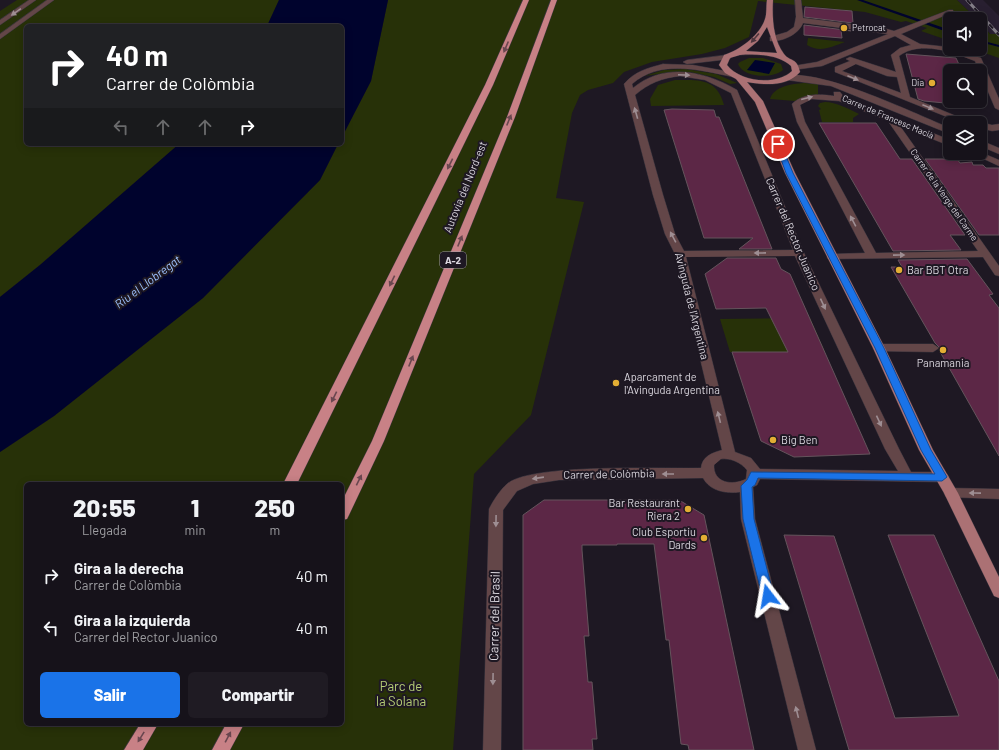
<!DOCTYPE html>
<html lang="es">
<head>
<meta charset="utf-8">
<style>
  :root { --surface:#16121a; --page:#1f1b23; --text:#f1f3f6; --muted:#9e9ea2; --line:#353239; --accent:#1a73e8 }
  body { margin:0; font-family:Barlow,sans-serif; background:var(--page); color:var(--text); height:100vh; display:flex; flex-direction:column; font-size:15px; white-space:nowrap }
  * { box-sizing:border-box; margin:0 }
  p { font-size:13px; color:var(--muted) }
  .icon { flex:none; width:22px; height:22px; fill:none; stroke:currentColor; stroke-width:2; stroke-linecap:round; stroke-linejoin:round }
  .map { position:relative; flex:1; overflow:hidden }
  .details { position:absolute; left:24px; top:482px; width:320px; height:244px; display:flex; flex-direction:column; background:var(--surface); border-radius:6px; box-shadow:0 2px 10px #0003,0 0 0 1px var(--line) }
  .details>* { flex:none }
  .guide { position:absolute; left:24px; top:24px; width:320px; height:122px; border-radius:6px; box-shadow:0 2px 10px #0003,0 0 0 1px var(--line); background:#202124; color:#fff; overflow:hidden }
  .buttons { position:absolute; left:943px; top:12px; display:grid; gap:8px }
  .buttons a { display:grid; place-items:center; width:44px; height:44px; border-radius:6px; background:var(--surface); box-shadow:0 2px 10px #0003,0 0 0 1px var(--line); font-size:20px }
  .pin { position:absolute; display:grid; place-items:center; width:34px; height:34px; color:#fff; margin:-17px; border:2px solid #fff; border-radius:50%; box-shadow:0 1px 4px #0007 }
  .me { position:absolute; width:44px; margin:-22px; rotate:346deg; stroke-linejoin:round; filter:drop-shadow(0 0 3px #0008) }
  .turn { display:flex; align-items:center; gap:14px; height:84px; padding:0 16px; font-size:18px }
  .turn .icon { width:52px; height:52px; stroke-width:2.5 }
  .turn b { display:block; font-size:28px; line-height:34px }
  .lanes { display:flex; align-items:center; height:38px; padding:0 16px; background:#0003; justify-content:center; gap:20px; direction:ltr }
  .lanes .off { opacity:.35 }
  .eta { display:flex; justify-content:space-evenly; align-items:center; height:68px; text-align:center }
  .eta b { font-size:24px; font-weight:800; line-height:28px }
  .action { display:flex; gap:8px; margin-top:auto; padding:8px 16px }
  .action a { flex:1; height:46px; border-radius:6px; background:var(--accent); color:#fff; font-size:16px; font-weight:800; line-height:46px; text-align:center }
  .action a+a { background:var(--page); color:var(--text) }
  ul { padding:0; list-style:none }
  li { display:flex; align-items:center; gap:12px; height:52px; padding:0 16px }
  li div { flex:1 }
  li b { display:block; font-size:15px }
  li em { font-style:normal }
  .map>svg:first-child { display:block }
</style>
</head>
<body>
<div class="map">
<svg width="999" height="750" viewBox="0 0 999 750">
  <rect width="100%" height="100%" fill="#1e1823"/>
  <polygon fill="#281f30" points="957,0 983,0 999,16 999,34 990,34 980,21 980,19 977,19"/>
  <g fill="#273108" fill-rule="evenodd">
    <polygon points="17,0 279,0 267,26 26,26 26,144 179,144 40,265 0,297 0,11"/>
    <path d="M 388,0 L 957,0 L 977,19 L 950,19 L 950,41 L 921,31 L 927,28 L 906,21 L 901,22 L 865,12 L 758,1 L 749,37 L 725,48 L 702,54 L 652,62 L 624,72 L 613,83 L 588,90 L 580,95 L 572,113 L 556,198 L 584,202 L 531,415 L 474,474 L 453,750 L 0,750 L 0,452 L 54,416 L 203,298 L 320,180 L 338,144 L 342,144 L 342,137 L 371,81 ZM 26,484 L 342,484 L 342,724 L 26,724 Z"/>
    <polygon points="980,22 990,34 999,34 999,58 973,49 980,49"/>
    <path d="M 808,38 L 845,42 C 831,47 820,53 807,45 Z"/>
    <path d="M 749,58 L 763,58 L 781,64 L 783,70 C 773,79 743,78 738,64 L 740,62 Z"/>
    <polygon points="686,69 716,74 737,83 730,84 714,77 690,72 673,72 644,76 664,70"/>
    <path d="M 675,80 C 699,80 717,78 724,105 L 651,106 L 650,99 L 658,85 Z"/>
    <path d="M 804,83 L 818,84 L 818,95 L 806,96 L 795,101 L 770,99 C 774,86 792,84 804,83 Z"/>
    <path d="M 825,102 C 836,102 849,109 859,114 L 853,118 L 853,122 L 822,122 L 819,110 L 821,109 L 818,106 L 820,103 Z"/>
    <polygon points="810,318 825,352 730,352 720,319"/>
  </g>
  <g fill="#00032d">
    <polygon points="279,0 388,0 371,81 342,137 342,26 267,26"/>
    <polygon points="755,60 775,63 769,74 747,70"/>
    <polygon points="179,144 338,144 320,180 203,298 54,416 0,452 0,297 40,265"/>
  </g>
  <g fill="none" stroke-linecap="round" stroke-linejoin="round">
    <g fill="#00032d" fill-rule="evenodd">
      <polygon points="857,0 863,0 950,30 950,33"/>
      <polygon points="980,40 999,45 999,47 980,42"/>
    </g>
  </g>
  <g fill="#5c2746" stroke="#64545c">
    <polygon points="805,7 852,11 853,23 804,17"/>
    <polygon points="804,25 853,31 841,30 842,38 804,35"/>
    <polygon points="906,54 956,58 962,71 950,71 950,101 974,101 976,106 924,101 918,99"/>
    <polygon points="672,109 714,110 716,117 719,117 772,249 739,249 753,238 704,238 664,110"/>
    <polygon points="819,123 876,123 900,159 912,159 965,235 950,235 961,250 893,251"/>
    <polygon points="925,159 957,159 960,163 972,162 973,165 983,165 986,168 999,168 999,235 979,235"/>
    <polygon points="727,258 776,258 781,269 790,274 870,454 794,457 761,441 732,352 788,352 766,308 716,309 705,274"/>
    <polygon points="967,259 993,294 989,295 999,308 999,456 939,350 940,348 935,343 891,267 902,267 898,260"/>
    <polygon points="544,500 679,500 704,515 754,750 689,750 688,745 681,744 669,640 666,640 654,544 617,544 617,545 582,545 582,550 589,636 584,636 588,682 592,682 597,739 592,739 593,750 523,750 523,515"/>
    <polygon points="784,535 834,536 895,718 959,716 888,535 934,535 999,681 999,750 849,750"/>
  </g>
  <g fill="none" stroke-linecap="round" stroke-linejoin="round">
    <g stroke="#38333d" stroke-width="1">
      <g id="minor">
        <polygon points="29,0 36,0 0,25 0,20"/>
        <polygon points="47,0 54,0 0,39 0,34"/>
        <path d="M 795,0 L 801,0 L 803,18 L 883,28 L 894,31 L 949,10 L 953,10 L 953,12 L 901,34 L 920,44 L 948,47 L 981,58 L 999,99 L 999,110 L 995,108 L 975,61 C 953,52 920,40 899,56 L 910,97 L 973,123 L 962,123 L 835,72 L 835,67 L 850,61 L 846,59 L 850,57 L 896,72 L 891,55 L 900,48 L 911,45 L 895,36 L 822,66 L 793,70 L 793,66 L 817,62 L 888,34 L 803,23 C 799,34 783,42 770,41 L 770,37 L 787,32 L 794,27 L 796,17 ZM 856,64 L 887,76 L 897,77 L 901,93 L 842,71 Z"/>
        <polygon points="727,55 731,57 730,59 687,64 683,62 687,60"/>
        <path d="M 663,64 L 693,65 L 736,73 L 736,77 L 733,77 C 700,70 660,59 632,84 L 633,88 C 664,62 705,71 737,90 L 804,253 L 899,449 L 911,472 L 942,472 L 947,474 L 949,477 L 947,480 L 942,482 L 760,479 L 757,485 L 753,487 L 755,519 L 816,750 L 798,750 L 741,519 L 740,492 C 726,494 710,491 703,478 L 559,480 L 533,484 L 517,491 L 503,510 L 501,750 L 483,750 L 489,509 C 493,501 500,490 507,484 C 530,463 665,469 701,468 C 702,457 711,453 722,450 L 675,254 L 665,234 L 653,195 L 624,84 C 635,71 648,68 663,64 ZM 680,76 L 705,80 L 731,93 L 793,250 L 684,251 L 675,234 L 663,195 L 635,95 C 649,83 662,78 680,76 ZM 795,256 L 885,449 L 898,471 L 760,469 L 751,458 L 735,452 L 686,257 ZM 721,459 C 731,458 740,462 747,470 L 746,479 C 732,486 713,483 714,465 Z"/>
        <path d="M 784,76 C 821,68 913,113 950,128 L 950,134 L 831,86 L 787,80 L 783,78 Z"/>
        <path d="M 834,92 L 840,92 L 844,97 L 950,140 L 950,146 L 900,126 L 999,266 L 999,276 L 995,275 L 983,257 L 828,259 L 827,257 L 828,255 L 832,254 L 865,253 L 797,122 L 792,104 C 803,93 820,94 834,96 ZM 812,99 L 839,101 L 888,121 L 978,251 L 876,253 L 805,122 L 800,105 Z"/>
        <polygon points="980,122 992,125 999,124 999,130 992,131 980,128 980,123 978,123"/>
        <polygon points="980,140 999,148 999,154 980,146"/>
        <polygon points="980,152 999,160 999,166 971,153"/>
        <polygon points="879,344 933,344 939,348 933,352 875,351 873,348 875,345"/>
        <polygon points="951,488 999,489 999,499 946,497 944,493 946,489"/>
      </g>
    </g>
    <g stroke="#38333d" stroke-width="1">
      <path id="major" d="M 767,0 L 773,0 C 772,18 773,39 784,54 C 790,62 797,57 800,72 C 787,87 765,85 747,82 L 763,101 L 795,173 L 885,348 L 933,450 L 958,493 L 999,577 L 999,598 L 994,596 L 944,493 L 919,450 L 873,348 L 785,173 L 755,102 L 736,79 L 725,73 L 719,65 L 724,55 C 740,50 760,35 765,19 C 767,14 766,5 767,0 ZM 767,27 L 777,53 L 746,51 L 758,41 ZM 740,55 C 756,54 778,54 791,66 L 792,71 C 776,86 740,82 727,65 L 730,58 Z"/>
    </g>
    <g stroke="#38333d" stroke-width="1">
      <g id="highway">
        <polygon points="523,0 529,0 493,85 297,484 283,484 485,85"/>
        <polygon points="551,0 557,0 515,117 384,441 349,515 347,519 342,520 342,501 372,441 507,117"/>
        <polygon points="140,724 158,724 143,750 124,750"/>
        <polygon points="226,724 244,724 230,750 212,750"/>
      </g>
    </g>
    <use href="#minor" fill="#634648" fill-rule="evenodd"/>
    <use href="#major" fill="#ab7174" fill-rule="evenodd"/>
    <use href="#highway" fill="#c88186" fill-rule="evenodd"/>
    <g stroke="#847f88" stroke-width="3">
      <polyline id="rail" points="967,0 999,35"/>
    </g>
    <use href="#rail" stroke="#1e1823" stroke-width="2" stroke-dasharray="5.5" stroke-linecap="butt"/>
  </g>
  <defs><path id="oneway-solid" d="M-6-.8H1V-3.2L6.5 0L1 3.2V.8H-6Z"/></defs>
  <g fill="#9e8e93">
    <use href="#oneway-solid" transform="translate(16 12) rotate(145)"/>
    <use href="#oneway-solid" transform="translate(684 75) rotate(3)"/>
    <use href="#oneway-solid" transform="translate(853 78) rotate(22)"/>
    <use href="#oneway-solid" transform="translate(807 98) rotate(-14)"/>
    <use href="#oneway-solid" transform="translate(928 107) rotate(22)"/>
    <use href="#oneway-solid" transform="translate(636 113) rotate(-106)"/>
    <use href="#oneway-solid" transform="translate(853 221) rotate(-118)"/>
    <use href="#oneway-solid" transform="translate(673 237) rotate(-118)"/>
    <use href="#oneway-solid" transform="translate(760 253) rotate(179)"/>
    <use href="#oneway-solid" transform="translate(899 255) rotate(-1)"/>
    <use href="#oneway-solid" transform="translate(823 304) rotate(65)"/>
    <use href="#oneway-solid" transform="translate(719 417) rotate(-104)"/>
    <use href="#oneway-solid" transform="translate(879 421) rotate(65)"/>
    <use href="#oneway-solid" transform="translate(668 474) rotate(180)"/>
    <use href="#oneway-solid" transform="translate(538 478) rotate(172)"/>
    <use href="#oneway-solid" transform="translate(975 493) rotate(-179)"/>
    <use href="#oneway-solid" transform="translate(496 521) rotate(91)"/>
    <use href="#oneway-solid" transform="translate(493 679) rotate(91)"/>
    <use href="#oneway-solid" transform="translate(797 712) rotate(-104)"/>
  </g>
  <use fill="#4f373f" href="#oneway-solid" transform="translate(755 38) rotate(131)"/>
  <g fill="#6a4750">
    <use href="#oneway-solid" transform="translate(506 47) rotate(113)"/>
    <use href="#oneway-solid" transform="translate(509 120) rotate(-68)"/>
    <use href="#oneway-solid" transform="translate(450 164) rotate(116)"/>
    <use href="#oneway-solid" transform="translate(460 241) rotate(-68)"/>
    <use href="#oneway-solid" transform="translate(392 281) rotate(116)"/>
    <use href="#oneway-solid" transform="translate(411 361) rotate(-68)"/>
    <use href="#oneway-solid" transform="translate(334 397) rotate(116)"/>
    <use href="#oneway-solid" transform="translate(359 480) rotate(-64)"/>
    <use href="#oneway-solid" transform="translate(141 737) rotate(122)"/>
    <use href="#oneway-solid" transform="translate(228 737) rotate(-62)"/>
  </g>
  <polygon fill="#1a73e8" stroke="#114b97" points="775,143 781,144 793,173 884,348 931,450 947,477 942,481 758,478 755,485 752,487 754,519 774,596 772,599 764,599 762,596 743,519 741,486 747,480 751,472 935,474 921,450 875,348 786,173"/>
  <g fill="#e3ae34" stroke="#1e1823" stroke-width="1.5">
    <circle cx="844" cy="28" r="4"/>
    <circle cx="932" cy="83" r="4"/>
    <circle cx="899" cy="270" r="4"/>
    <circle cx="943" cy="350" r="4"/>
    <circle cx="616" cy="383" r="4"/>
    <circle cx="773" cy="440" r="4"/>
    <circle cx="688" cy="509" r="4"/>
    <circle cx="704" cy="538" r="4"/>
  </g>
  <g text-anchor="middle" stroke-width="4" stroke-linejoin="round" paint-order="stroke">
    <g font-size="9" fill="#dad6de" stroke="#1e1823" text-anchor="start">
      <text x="852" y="31">Petrocat</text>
      <text x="924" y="86" text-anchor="end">Dia</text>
    </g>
    <g font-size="9" fill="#dad6de" stroke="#1e1823">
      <text transform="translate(888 117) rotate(23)" y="3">Carrer de Francesc Macià</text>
      <text transform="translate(944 195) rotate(55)" y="3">Carrer de la Verge del Carme</text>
    </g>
    <rect fill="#1e1823" stroke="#a29da6" stroke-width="1" x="440" y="252" width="26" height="16" rx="3"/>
    <g font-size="10" font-weight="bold" fill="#dad6de">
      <text x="453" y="264">A-2</text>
    </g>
    <g font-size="11" fill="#dad6de" stroke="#1e1823">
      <text transform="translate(465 187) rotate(-68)" y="4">Autovia del Nord-est</text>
      <text transform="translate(793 234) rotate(67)" y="4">Carrer del Rector Juanico</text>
      <text transform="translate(692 306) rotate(76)" y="4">Avinguda de l'Argentina</text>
      <text transform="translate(609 474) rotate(-1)" y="4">Carrer de Colòmbia</text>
    </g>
    <g font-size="11" fill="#dad6de" stroke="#1e1823" text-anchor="start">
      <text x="907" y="274">Bar BBT Otra</text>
      <text x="943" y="367" text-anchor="middle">Panamania</text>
      <text x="624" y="381">Aparcament de<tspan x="624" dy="13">l'Avinguda Argentina</tspan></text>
      <text x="781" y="444">Big Ben</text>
      <text x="680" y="507" text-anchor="end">Bar Restaurant<tspan x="680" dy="13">Riera 2</tspan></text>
      <text x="696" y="536" text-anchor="end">Club Esportiu<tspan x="696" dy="13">Dards</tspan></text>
    </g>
    <g font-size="12" font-style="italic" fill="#9dc1fd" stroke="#1e1823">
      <text transform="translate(148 282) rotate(-37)" y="4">Riu el Llobregat</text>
    </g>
    <g font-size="13" fill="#dad6de" stroke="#1e1823">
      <text transform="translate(494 616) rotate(-89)" y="5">Carrer del Brasil</text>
    </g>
    <g font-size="13" fill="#b6ce76" stroke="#1e1823">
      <text x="401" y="691">Parc de<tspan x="401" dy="15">la Solana</tspan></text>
    </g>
  </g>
</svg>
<div class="buttons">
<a><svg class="icon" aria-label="sound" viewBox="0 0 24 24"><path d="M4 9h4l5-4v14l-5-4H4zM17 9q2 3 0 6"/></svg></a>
<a><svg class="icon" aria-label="search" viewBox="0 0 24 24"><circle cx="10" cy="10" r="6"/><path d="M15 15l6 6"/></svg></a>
<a><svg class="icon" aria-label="layers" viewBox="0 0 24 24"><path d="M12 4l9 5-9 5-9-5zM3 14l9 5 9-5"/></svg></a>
</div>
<div class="pin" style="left:778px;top:144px;background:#d93025"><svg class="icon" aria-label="arrive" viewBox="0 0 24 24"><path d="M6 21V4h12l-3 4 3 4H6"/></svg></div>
<svg class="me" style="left:768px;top:596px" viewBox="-20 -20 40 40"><path d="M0-17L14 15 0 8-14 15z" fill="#1a73e8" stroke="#fff" stroke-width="4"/></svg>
<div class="guide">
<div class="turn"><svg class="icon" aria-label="right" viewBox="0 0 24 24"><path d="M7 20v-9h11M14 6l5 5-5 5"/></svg><div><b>40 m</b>Carrer de Colòmbia</div></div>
<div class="lanes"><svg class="icon off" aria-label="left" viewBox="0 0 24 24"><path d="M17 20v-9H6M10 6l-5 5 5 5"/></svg><svg class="icon off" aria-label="ahead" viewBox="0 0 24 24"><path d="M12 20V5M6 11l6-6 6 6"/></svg><svg class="icon off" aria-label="ahead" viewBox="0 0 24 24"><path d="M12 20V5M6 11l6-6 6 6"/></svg><svg class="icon" aria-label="right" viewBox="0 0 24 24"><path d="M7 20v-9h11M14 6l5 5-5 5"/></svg></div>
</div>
<section class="details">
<div class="eta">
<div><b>20:55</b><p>Llegada</p></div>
<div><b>1</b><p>min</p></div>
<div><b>250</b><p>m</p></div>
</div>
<ul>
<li><svg class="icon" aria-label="right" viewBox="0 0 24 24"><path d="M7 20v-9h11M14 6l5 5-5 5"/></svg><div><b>Gira a la derecha</b><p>Carrer de Colòmbia</p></div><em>40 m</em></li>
<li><svg class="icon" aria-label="left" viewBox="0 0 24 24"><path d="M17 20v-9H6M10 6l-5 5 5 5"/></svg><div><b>Gira a la izquierda</b><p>Carrer del Rector Juanico</p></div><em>40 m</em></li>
</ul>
<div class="action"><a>Salir</a><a>Compartir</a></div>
</section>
</div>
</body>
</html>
